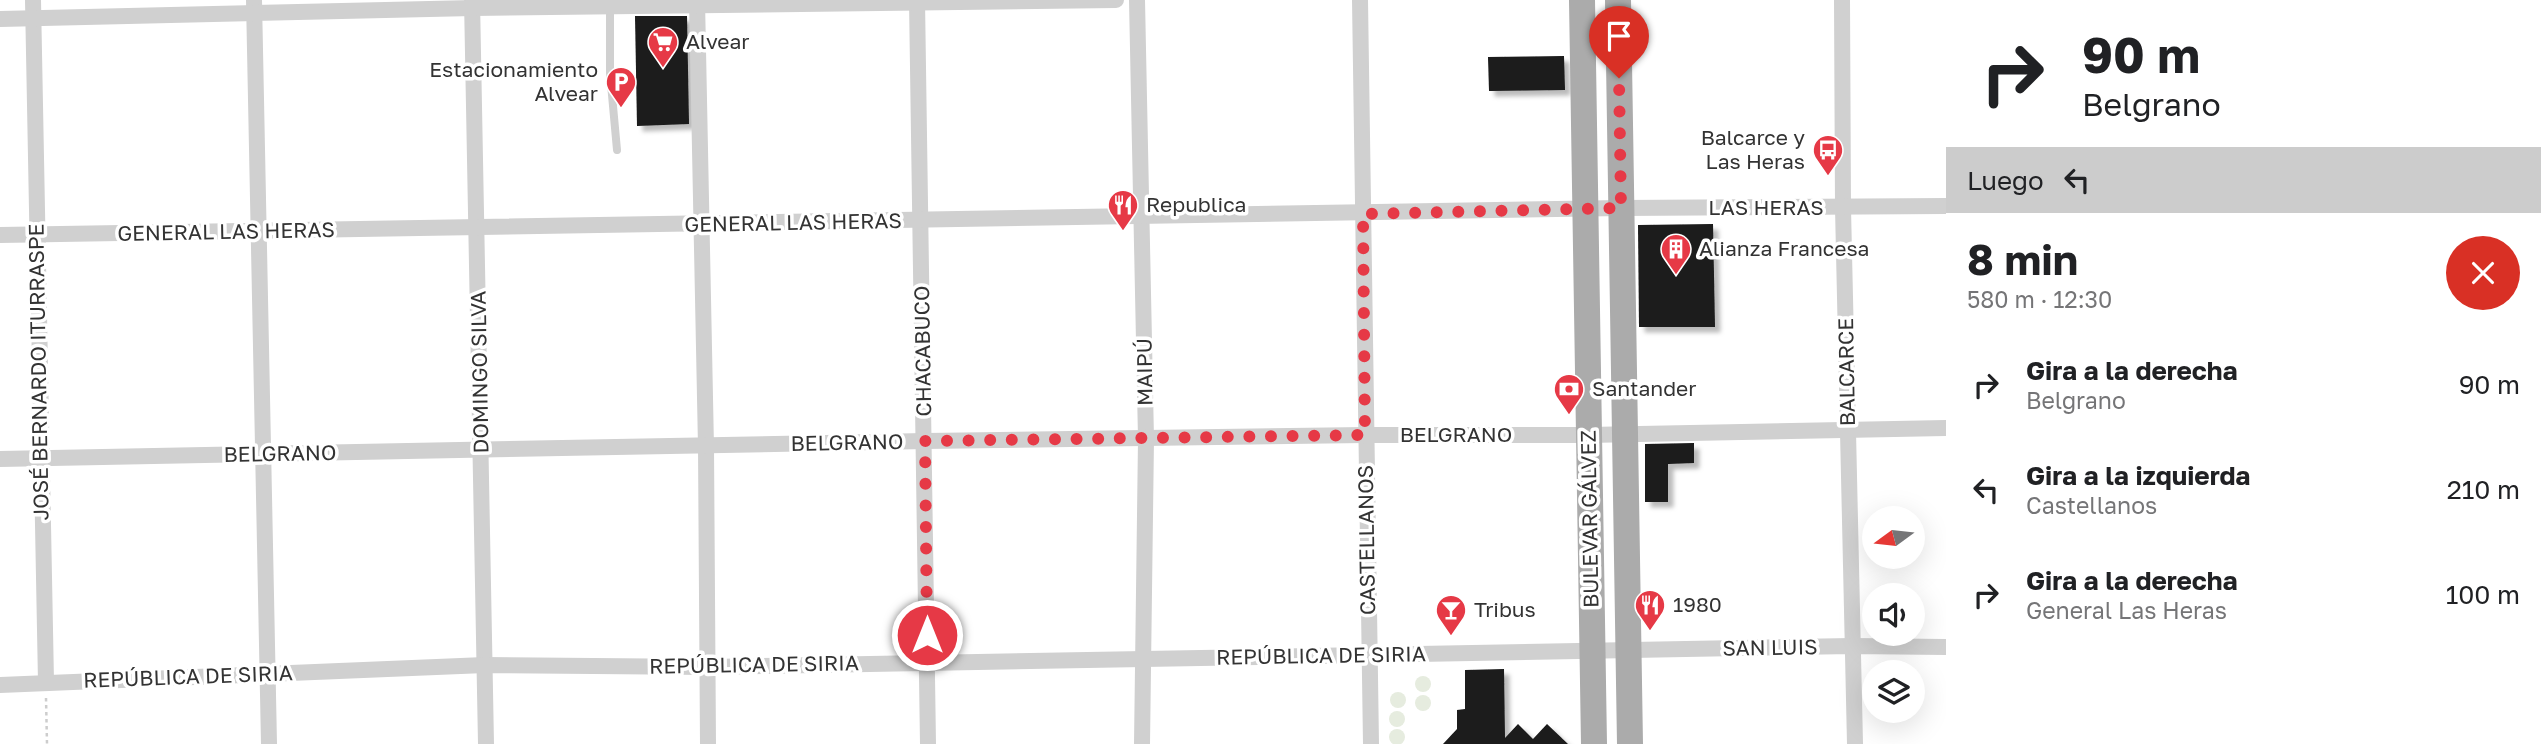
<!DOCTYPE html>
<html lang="es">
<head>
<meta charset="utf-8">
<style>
  :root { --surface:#fff; --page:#f6f6f6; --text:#202124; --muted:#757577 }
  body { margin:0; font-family:"Golos Text",sans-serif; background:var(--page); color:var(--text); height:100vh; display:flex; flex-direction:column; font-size:26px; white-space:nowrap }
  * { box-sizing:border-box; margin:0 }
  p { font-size:23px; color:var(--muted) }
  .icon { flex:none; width:38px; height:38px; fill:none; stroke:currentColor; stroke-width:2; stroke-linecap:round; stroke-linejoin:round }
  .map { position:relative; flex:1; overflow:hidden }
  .side { display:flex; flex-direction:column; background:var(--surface); width:595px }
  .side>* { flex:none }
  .top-card { background:#fff; color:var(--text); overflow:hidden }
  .needle { width:46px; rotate:255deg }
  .buttons { position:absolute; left:1862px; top:506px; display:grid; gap:14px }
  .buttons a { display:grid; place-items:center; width:63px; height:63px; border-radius:50%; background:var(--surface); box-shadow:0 7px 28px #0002; font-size:35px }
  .pin { position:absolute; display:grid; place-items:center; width:60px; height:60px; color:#fff; margin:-72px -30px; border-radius:50% 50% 50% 0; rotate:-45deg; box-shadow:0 0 7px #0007 }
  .pin .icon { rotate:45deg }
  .me { position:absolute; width:77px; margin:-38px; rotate:0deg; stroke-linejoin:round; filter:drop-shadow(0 0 5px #0008) }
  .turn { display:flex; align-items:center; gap:24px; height:147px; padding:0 21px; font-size:32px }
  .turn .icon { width:91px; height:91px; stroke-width:2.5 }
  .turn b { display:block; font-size:49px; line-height:60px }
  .then { display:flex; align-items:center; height:66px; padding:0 21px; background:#0003; gap:14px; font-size:26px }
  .round { display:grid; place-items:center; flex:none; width:74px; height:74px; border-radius:37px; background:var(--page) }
  .overview { display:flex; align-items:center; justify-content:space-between; height:119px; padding:0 21px }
  h1 { font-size:42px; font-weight:700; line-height:52px }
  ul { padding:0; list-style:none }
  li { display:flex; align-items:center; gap:21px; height:105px; padding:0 21px }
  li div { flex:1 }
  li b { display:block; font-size:26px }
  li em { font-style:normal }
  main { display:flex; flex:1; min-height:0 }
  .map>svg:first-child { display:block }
</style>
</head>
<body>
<main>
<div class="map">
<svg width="1946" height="744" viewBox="0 0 1946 744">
  <defs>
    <filter id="shadow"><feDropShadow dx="5.5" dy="5.5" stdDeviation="2" flood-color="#0004"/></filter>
  </defs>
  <rect width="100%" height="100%" fill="#fff"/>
  <g fill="#e6ecdf">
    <circle cx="1423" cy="684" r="8"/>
    <circle cx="1398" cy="700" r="8"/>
    <circle cx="1423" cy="703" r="8"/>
    <circle cx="1397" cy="719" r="8"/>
    <circle cx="1397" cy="737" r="8"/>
  </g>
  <g fill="#1a1a1a" filter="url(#shadow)">
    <polygon points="635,16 687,16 689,124 637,126"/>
    <polygon points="1564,56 1565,90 1489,91 1488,57"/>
    <polygon points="1713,224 1715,327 1639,327 1638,225"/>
    <polygon points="1694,443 1694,463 1668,464 1668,502 1645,502 1645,444"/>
    <polygon points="1504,669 1505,738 1518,724 1533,739 1547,724 1568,744 1443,744 1457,729 1457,710 1465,709 1465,670"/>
  </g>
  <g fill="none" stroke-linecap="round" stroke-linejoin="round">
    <polyline stroke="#cdcdcd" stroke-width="2.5" stroke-dasharray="3.5 3.5" stroke-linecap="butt" points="46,698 47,744"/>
    <polyline stroke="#d0d0d0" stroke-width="8" points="610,7 610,73 617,150"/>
    <g stroke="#d0d0d0" stroke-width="16">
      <polyline points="33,0 46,682"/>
      <polyline points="254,0 269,744"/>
      <polyline points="472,0 486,744"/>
      <polyline points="697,0 706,447 708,744"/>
      <polyline points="917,0 928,744"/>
      <polyline points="1137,0 1146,439 1142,744"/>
      <polyline points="1360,0 1371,744"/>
      <polyline points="1842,0 1843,208 1855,744"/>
      <polyline points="0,19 473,8 1116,0"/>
      <polyline points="0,235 1621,208 1946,206"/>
      <polyline points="0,459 925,441 1365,435 1588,435 1946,428"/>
      <polyline points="0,685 485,665 707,667 1852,646 1946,647"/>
    </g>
    <g stroke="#ababab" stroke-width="26">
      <polyline points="1582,0 1594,744"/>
      <polyline points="1618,0 1630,744"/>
    </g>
  </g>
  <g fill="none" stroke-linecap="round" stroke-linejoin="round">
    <polyline stroke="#e63946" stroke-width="12" stroke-dasharray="0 21.6" points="927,635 925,441 1365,435 1363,214 1621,208 1619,78"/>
  </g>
  <defs>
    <g id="supermarket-pin" transform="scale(1.575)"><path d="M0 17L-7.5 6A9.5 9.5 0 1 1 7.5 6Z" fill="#e63946" stroke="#fff"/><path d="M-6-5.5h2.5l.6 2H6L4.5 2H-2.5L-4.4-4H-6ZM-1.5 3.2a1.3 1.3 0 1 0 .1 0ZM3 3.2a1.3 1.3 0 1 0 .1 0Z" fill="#fff"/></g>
    <g id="parking-pin" transform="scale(1.575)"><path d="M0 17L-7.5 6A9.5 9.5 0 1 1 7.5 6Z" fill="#e63946" stroke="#fff"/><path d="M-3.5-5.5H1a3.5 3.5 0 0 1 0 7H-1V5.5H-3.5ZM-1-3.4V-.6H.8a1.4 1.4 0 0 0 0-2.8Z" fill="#fff"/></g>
    <g id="bus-pin" transform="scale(1.575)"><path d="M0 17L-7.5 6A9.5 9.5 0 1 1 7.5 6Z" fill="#e63946" stroke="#fff"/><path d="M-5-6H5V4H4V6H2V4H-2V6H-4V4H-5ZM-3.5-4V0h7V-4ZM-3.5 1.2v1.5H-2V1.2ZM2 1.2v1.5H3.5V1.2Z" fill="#fff"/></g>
    <g id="restaurant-pin" transform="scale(1.575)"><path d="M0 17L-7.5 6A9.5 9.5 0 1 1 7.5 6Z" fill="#e63946" stroke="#fff"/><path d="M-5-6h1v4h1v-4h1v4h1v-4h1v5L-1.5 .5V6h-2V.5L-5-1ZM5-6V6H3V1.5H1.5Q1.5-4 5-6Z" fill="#fff"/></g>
    <g id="building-pin" transform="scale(1.575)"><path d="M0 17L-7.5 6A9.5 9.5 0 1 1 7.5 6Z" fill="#e63946" stroke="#fff"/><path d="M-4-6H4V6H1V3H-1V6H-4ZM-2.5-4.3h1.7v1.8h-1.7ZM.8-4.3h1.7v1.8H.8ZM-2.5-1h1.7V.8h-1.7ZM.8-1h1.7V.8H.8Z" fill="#fff"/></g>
    <g id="bank-pin" transform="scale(1.575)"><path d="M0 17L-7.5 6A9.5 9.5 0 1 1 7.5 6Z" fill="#e63946" stroke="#fff"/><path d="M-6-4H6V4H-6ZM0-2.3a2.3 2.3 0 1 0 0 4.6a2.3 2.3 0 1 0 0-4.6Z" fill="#fff"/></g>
    <g id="bar-pin" transform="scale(1.575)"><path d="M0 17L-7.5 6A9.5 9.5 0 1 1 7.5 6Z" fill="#e63946" stroke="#fff"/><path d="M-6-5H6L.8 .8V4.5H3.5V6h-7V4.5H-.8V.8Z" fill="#fff"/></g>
  </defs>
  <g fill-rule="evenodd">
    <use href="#supermarket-pin" x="663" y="42"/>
    <use href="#parking-pin" x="621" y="82"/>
    <use href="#bus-pin" x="1828" y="150"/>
    <use href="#restaurant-pin" x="1123" y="205"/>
    <use href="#building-pin" x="1676" y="249"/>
    <use href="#bank-pin" x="1569" y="389"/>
    <use href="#restaurant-pin" x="1650" y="605"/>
    <use href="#bar-pin" x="1451" y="610"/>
  </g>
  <g text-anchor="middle" stroke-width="7" stroke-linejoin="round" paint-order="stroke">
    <g font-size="21" fill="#333" stroke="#fff" text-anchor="start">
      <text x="686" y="49">Alvear</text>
      <text x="598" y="77" text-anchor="end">Estacionamiento<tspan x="598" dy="24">Alvear</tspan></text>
      <text x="1805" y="145" text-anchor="end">Balcarce y<tspan x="1805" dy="24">Las Heras</tspan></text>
      <text x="1146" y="212">Republica</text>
      <text x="1699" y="256">Alianza Francesa</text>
      <text x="1592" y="396">Santander</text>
      <text x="1673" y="612">1980</text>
      <text x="1474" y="617">Tribus</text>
    </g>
    <g font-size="21" fill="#333" stroke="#fff">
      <text x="1766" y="215">LAS HERAS</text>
      <text transform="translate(793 223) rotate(-1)" y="7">GENERAL LAS HERAS</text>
      <text transform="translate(226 232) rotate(-1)" y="7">GENERAL LAS HERAS</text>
      <text transform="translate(923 351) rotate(-91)" y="7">CHACABUCO</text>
      <text transform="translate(39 372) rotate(-91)" y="7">JOSÉ BERNARDO ITURRASPE</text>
      <text transform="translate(480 372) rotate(-91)" y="7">DOMINGO SILVA</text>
      <text transform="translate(1145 372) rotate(-91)" y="7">MAIPÚ</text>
      <text transform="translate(1847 372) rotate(-91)" y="7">BALCARCE</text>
      <text x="1456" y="442">BELGRANO</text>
      <text transform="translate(847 443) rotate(-1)" y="7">BELGRANO</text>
      <text transform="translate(280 454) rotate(-1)" y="7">BELGRANO</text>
      <text transform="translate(1590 519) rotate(-91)" y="7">BULEVAR GÁLVEZ</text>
      <text transform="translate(1367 540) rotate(-91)" y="7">CASTELLANOS</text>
      <text transform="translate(1770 648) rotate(-1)" y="7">SAN LUIS</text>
      <text transform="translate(1321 656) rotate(-1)" y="7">REPÚBLICA DE SIRIA</text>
      <text transform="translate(754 665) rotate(-1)" y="7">REPÚBLICA DE SIRIA</text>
      <text transform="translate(188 677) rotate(-2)" y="7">REPÚBLICA DE SIRIA</text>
    </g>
  </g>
</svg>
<div class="buttons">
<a><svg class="needle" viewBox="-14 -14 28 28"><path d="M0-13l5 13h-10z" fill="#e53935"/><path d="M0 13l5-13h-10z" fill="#757577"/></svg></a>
<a><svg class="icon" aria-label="sound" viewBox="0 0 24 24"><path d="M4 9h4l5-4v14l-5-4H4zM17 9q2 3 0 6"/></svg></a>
<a><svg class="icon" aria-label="layers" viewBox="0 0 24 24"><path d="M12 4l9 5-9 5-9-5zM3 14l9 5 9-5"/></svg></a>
</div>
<div class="pin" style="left:1619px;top:78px;background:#d93025"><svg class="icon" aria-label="arrive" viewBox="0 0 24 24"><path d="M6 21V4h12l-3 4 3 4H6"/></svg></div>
<svg class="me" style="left:927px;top:635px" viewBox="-20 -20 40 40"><circle r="17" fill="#e63946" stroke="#fff" stroke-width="3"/><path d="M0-11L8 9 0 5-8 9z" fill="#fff"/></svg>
</div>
<section class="side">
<div class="top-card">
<div class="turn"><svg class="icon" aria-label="right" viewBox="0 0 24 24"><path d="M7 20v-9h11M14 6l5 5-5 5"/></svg><div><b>90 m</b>Belgrano</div></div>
<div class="then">Luego<svg class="icon" aria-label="left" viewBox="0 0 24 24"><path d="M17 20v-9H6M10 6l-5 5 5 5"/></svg></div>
</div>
<div class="overview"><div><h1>8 min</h1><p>580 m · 12:30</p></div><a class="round" style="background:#d93025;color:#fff"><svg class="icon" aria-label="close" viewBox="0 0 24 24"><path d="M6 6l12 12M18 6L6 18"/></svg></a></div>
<ul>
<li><svg class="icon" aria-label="right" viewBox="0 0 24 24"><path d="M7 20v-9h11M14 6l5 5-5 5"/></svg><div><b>Gira a la derecha</b><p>Belgrano</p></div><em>90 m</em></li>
<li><svg class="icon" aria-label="left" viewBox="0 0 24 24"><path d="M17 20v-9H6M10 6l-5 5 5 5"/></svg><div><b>Gira a la izquierda</b><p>Castellanos</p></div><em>210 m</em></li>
<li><svg class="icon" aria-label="right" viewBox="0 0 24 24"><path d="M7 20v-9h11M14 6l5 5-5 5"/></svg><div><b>Gira a la derecha</b><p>General Las Heras</p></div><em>100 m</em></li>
</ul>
</section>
</main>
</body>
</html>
